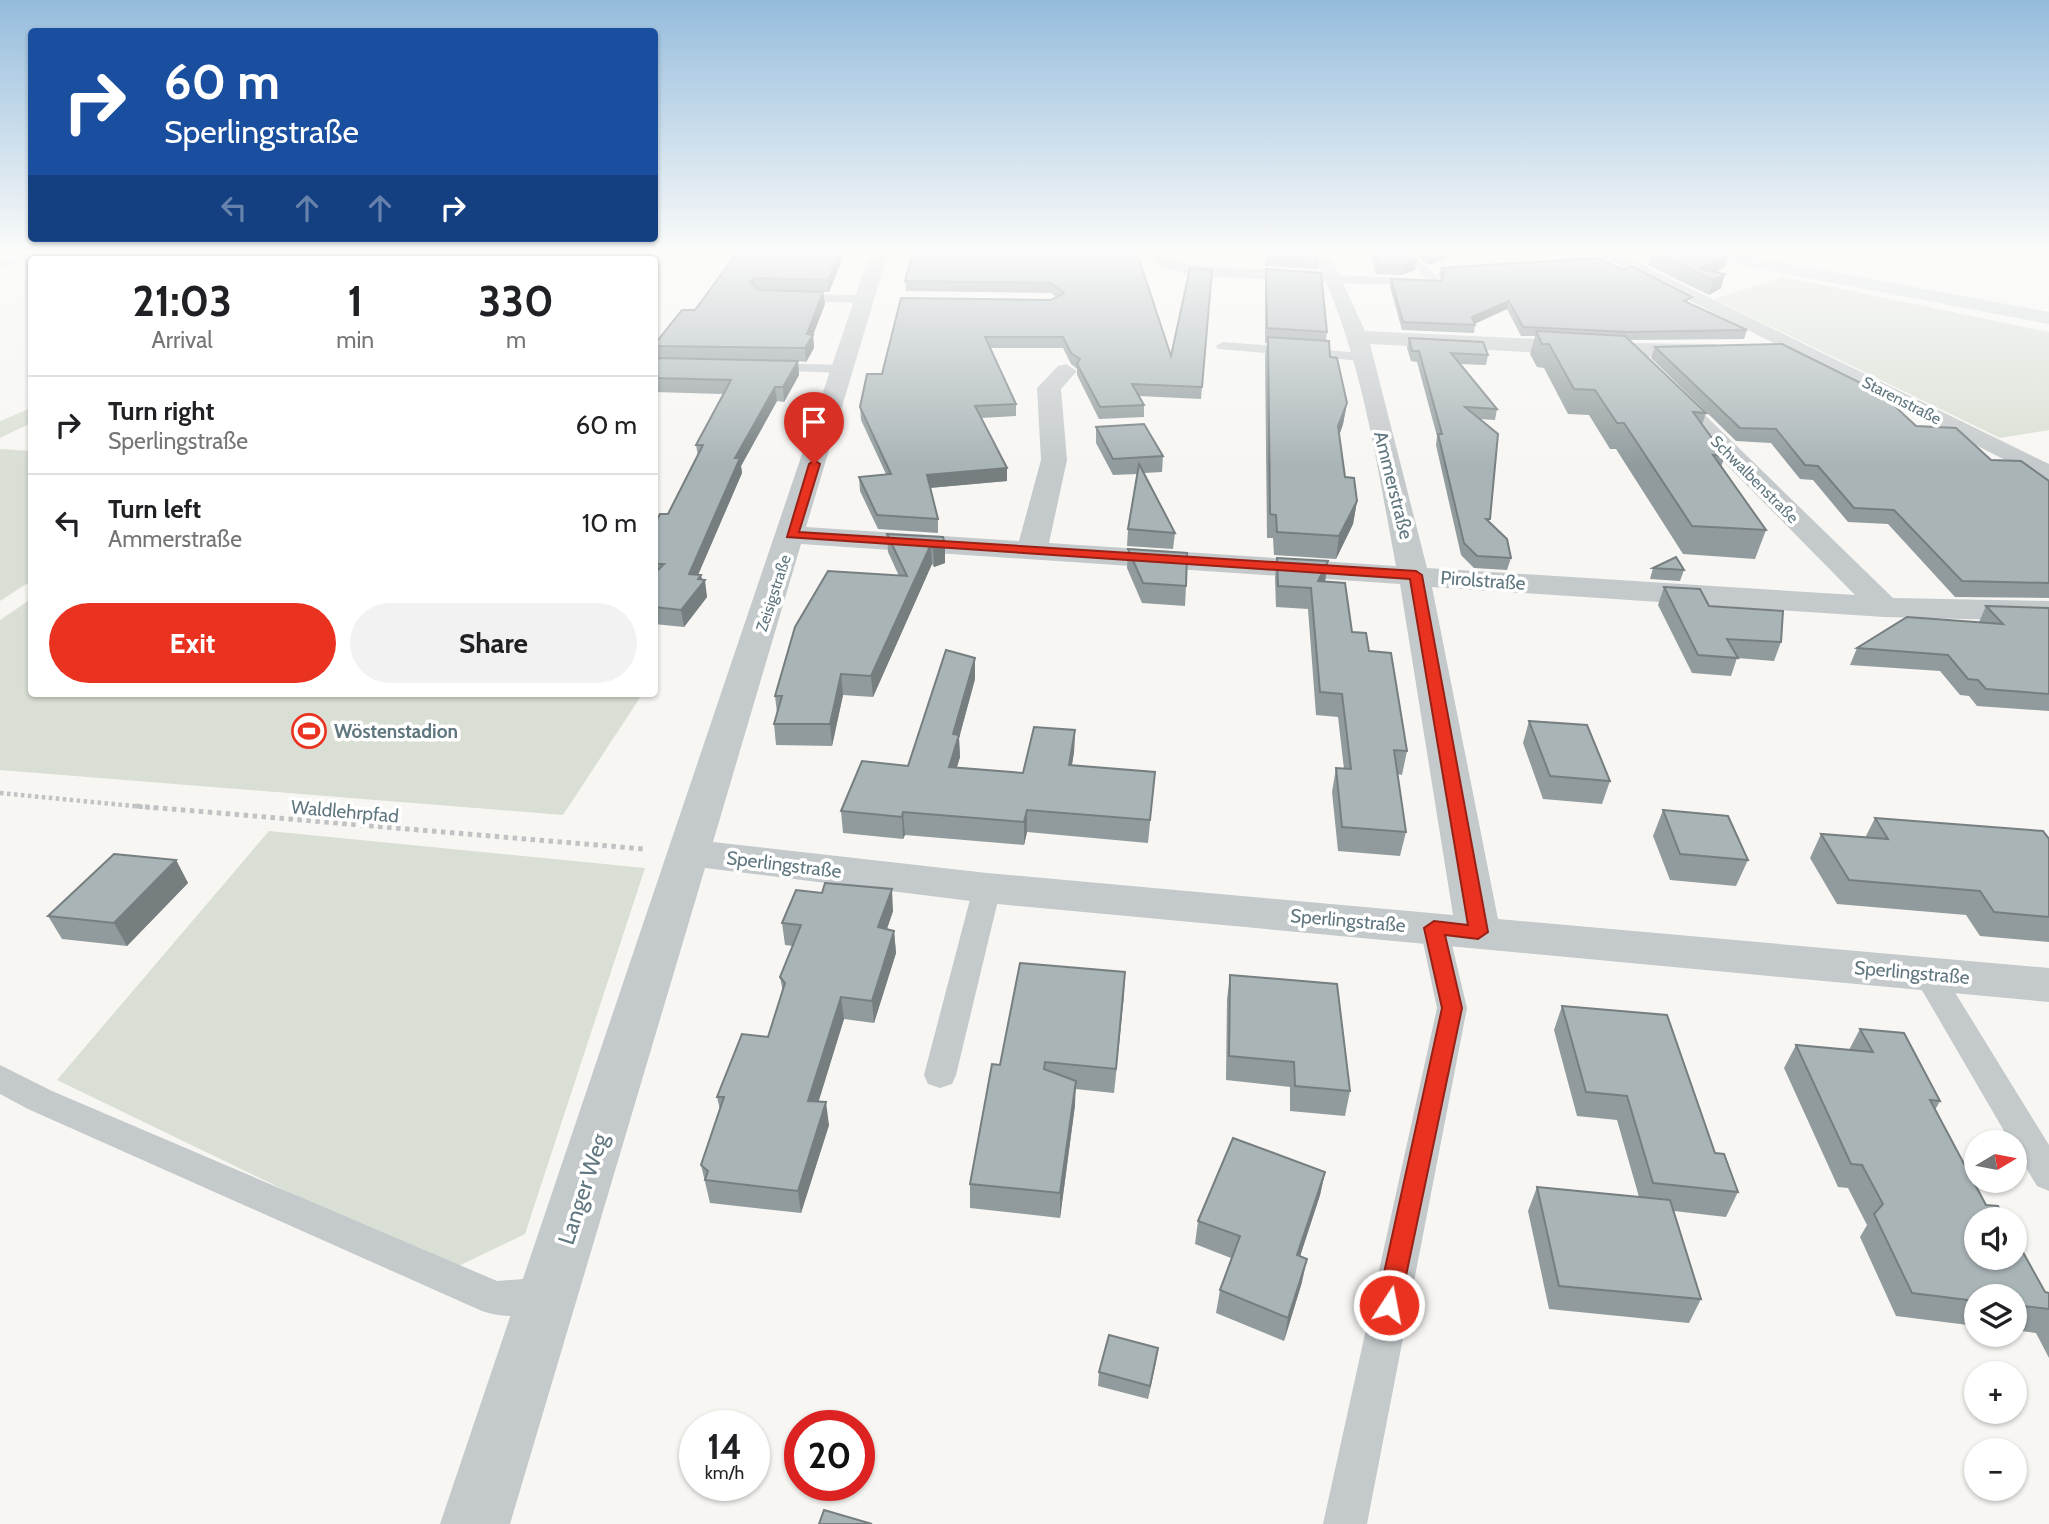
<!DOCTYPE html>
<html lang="en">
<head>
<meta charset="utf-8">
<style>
  :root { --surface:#fff; --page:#f2f2f2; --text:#202124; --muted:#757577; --line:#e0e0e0; --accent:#ea3220 }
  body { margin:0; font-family:Cabin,sans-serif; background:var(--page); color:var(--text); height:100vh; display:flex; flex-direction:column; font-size:26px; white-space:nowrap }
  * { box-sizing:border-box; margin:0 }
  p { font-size:23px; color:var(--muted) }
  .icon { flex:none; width:38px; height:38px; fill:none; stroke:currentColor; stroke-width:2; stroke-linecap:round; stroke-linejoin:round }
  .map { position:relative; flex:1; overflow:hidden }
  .details { position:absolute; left:28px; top:256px; width:630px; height:441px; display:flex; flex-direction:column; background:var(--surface); border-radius:7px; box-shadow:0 2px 5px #0004 }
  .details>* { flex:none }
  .banner { position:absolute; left:28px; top:28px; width:630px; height:214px; border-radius:7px; box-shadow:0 2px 5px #0004; background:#1a4fa0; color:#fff; overflow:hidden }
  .needle { width:46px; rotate:80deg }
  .controls { position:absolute; left:1964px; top:1130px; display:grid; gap:14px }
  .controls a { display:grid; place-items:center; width:63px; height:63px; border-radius:50%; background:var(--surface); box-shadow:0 2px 5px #0004; font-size:35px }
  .speed { position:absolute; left:679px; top:1410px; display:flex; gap:14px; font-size:35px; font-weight:700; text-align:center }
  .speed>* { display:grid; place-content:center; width:91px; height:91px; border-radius:50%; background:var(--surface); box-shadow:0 2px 5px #0004; line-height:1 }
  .speed small { font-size:18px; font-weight:400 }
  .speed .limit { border:10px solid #d22; background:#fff; color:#111 }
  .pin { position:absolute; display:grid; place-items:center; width:60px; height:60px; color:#fff; margin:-72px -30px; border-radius:50% 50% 50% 0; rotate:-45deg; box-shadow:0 0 7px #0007 }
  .pin .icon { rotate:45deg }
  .me { position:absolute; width:77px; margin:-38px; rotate:11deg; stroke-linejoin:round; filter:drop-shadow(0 0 5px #0008) }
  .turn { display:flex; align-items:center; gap:24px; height:147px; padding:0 21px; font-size:32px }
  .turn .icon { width:91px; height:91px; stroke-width:2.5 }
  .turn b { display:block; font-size:49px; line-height:60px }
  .lanes { display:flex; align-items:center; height:66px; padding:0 21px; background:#0003; justify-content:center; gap:35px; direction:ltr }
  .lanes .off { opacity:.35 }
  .eta { display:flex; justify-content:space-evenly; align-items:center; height:119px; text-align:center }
  .eta b { font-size:42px; font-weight:700; line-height:49px }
  .action { display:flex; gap:14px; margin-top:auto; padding:14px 21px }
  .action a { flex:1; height:80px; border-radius:42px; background:var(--accent); color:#fff; font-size:28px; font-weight:700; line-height:80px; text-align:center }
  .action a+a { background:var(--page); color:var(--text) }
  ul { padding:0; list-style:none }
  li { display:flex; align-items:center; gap:21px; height:98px; padding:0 21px; border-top:2px solid var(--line) }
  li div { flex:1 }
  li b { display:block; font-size:26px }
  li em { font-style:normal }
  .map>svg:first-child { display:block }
</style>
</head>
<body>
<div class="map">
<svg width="2049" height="1524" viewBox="0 0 2049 1524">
  <rect width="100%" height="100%" fill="#f7f6f3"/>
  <g fill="#d9dfd4">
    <polygon points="40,253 596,253 580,258 598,259 32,259 31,263 14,262"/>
    <polygon points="1784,277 2049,332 2049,430 2000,438 1714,299"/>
    <polygon points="31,408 31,423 0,438 0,421"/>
    <polygon points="0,449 32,451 31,581 0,601"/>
    <polygon points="31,599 32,693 643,693 563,815 0,770 0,620"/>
    <polygon points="269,831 645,868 525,1234 450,1270 57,1080"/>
  </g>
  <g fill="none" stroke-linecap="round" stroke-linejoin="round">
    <polygon fill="#b9c9cb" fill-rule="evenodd" points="31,253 40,253 0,267 0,263"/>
    <polyline stroke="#c0c2c4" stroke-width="4.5" stroke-dasharray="3.5 3.5" stroke-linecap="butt" points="0,793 154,808"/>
    <polyline stroke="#c0c2c4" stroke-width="5" stroke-dasharray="4.5 4.5" stroke-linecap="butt" points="136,806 644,849"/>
    <g fill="#c4c9cb" fill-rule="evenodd">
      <polygon points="1413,254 1440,280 1440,286 1336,283 1330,279 1336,275 1426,279 1407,257"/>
      <polygon points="787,294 864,295 870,299 864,303 791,301 787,300"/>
      <polygon points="1223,342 1363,353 1370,357 1363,361 1218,349 1216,346"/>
      <polygon points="767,363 844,365 851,369 844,373 762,370 762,364"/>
      <polygon points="987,879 997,881 1001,888 956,1075 952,1084 940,1088 928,1084 924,1075 973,888 977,881"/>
      <polygon points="1434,918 1444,921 1448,928 1467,1008 1367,1524 1323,1524 1437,1008 1420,928 1424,921"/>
      <polygon points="1927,962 1938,965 2049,1145 2049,1191 2037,1186 2014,1148 2014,1143 2011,1143 1912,973 1916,965"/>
      <path d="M 0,1065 L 52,1091 L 497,1281 L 549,1277 L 563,1283 L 568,1295 L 563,1307 C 539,1316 506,1320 482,1311 L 28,1109 L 0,1094 Z"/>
    </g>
    <g fill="#c4c9cb" fill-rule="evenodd">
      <path d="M 870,253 L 888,253 L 806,527 L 1019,541 L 1041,460 L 1037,388 L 1058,366 L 1066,364 L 1077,371 L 1061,389 L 1067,460 L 1049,543 L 1396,566 C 1378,471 1364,371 1326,282 L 1190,276 L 1156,264 L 1151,253 L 1169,253 L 1170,257 L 1192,265 L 1322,273 L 1311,253 L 1329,253 L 1365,331 L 1626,343 L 1715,344 L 1718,349 L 1707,356 L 1626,357 L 1370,344 L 1427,568 L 1855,595 L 1659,396 L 1655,391 L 1659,386 L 1675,386 L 1893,598 L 2049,601 L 2049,621 L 1884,617 L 1432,587 L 1498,919 L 2049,968 L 2049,1002 L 987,903 L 705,868 L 510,1524 L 440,1524 ZM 801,544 L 1400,584 L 1453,915 L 987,873 L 713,842 Z"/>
      <polygon points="1595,253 1618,253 2049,464 2049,482"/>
    </g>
    <polygon fill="#d2d9dc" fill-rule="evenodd" points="1695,253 1733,253 2049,312 2049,324 1704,258"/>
  </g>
  <g fill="#919b9d">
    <polygon points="737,253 843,257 829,292 761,290 823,292 825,304 813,335 814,348 806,362 798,361 799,375 784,402 777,401 741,466 742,473 698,575 701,575 707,597 684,627 654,624 654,525 668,514 698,456 696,445 723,394 654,392 654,340 658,340 695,310"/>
    <polygon points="1137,253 1171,356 1212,270 1201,399 1139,396 1144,405 1144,417 1099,419 1077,375 1077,369 1071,364 1063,348 990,348 1016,404 1016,416 981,418 1007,481 930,488 938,519 938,533 878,529 860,491 859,477 886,474 861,420 860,407 882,374 1056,297 1051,293 906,291 905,281"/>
    <polygon points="1265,253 1313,253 1318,261 1317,269 1265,266"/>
    <polygon points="1369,253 1411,253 1415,270 1401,275 1376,274"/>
    <polygon points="1413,253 1459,253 1428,265"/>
    <polygon points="1651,253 1729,253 1725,267 1716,272 1721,288 1709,295 1648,265"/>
    <polygon points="1441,268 1690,304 1747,330 1744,339 1630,340 1706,413 1702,425 1725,456 1721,467 1766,530 1755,559 1683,554 1616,449 1610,449 1589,415 1568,414 1544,368 1537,367 1530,354 1535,336 1521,336 1507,309 1475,324 1474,333 1402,330 1390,287 1391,279 1441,281 1442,279 1439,276"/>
    <polygon points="1266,269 1327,332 1326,341 1347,403 1343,424 1339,435 1345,477 1357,501 1353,524 1336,559 1274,555 1273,538 1267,538 1265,356 1267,343 1265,343 1265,283"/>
    <polygon points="1409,338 1488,355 1486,365 1460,364 1497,409 1495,420 1479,419 1498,434 1489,522 1511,558 1507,570 1474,568 1461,555 1436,445 1437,436 1417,362 1411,361 1407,348"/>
    <polygon points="1655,347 1916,426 1991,460 2049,481 2049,598 1955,597 1888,524 1848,522 1813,480 1800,479 1771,443 1736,441 1651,358"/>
    <polygon points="1096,427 1163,456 1162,472 1144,473 1175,533 1173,549 1127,546 1128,529 1137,474 1113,475 1096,443"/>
    <polygon points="887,534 943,537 945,563 934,567 932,564 873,697 843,695 832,746 776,745 774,724 777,713 775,696 899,576 888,552"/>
    <polygon points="1128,549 1186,586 1185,606 1142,603 1127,568"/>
    <polygon points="1277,558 1328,561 1325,581 1352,632 1369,651 1407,751 1402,775 1397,774 1406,832 1400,856 1338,851 1332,792 1336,768 1344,769 1338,717 1316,715 1308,609 1276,607 1275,578"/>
    <polygon points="1653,568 1684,570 1680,581 1650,579"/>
    <polygon points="1664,587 1709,606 1781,642 1774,661 1737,658 1731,676 1692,673 1658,605"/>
    <polygon points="1986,606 2049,608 2049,711 1977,706 1969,696 1960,695 1940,671 1850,665 1857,648 1979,622"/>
    <polygon points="975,679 959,738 960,757 957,767 1023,773 1075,730 1074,752 1072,765 1155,772 1148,843 1027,832 1024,845 905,835 903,839 843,833 841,811 908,766"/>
    <polygon points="1529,721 1610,781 1602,804 1543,799 1523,743"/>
    <polygon points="1663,810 1748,860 1736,886 1670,880 1653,836"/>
    <polygon points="1875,818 2049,839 2049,942 1980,936 1966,915 1837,904 1810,858 1821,834 1865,838"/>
    <polygon points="176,860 188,883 127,946 62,939 48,916"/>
    <polygon points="893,911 887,929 894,931 896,953 874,1023 844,1019 818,1102 829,1125 801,1213 710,1203 701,1165 720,1110 717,1097 768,1037 783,992 780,977 793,946 785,945 782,923"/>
    <polygon points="1125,972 1114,1093 1075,1089 1075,1105 1060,1218 970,1208 970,1184 1000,1065"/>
    <polygon points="1230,975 1350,1091 1345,1116 1290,1111 1290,1087 1226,1080 1227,999"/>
    <polygon points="1562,1006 1715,1153 1738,1192 1726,1217 1674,1211 1701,1299 1689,1323 1549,1309 1528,1211 1537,1187 1639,1197 1617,1120 1577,1116 1554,1030"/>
    <polygon points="1860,1029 1940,1101 1935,1110 1986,1205 2045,1292 2049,1293 2049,1358 2036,1333 2014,1330 2014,1297 1976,1297 1976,1326 1896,1316 1860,1237 1867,1225 1848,1188 1838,1187 1784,1068 1796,1045 1849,1050"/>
    <polygon points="1325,1172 1320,1195 1300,1256 1302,1282 1284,1341 1216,1313 1220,1290 1231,1258 1195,1244 1198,1221"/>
    <polygon points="1158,1348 1156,1361 1148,1399 1098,1386 1099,1372"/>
  </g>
  <g fill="#767e80">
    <polygon points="839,253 847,253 843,257 829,292 828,280"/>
    <polygon points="1434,253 1459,253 1428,265 1430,254"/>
    <polygon points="1729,253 1725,267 1707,277 1700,269"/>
    <polygon points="1417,260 1415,270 1401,275 1403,265"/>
    <polygon points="1725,274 1721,288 1709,295 1713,280"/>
    <polygon points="755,278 756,290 750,282"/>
    <polygon points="823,292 825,304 813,335 814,348 806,362 805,348 807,334"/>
    <polygon points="1509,301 1507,309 1471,325 1472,317"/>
    <polygon points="798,361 799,375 784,402 783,387"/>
    <polygon points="775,387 777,401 741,466 742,473 691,591 689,574 735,458"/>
    <polygon points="1347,403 1343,424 1335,448 1338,426"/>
    <polygon points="1007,468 1007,481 928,488 927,475"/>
    <polygon points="1357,501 1353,524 1336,559 1339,536"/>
    <polygon points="931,544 932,564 873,697 871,676"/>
    <polygon points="945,544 945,563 934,567 933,548"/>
    <polygon points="1328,561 1325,582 1318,581"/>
    <polygon points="701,575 702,583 705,580 707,597 684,627 681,610"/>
    <polygon points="975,658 975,679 959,738 960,757 950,789 949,767 953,734"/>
    <polygon points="841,674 843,695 832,746 830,724"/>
    <polygon points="1075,730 1074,752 1068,787 1069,765"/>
    <polygon points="1027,810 1027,832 1024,845 1024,822"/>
    <polygon points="903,812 905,835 903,839 902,817"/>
    <polygon points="176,860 188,883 127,946 114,923"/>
    <polygon points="892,889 893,911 880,949 878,927"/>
    <polygon points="894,931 896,953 874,1023 872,1001"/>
    <polygon points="1125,972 1124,996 1114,1093 1116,1069"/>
    <polygon points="841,997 844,1019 812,1123 808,1101"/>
    <polygon points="1076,1081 1075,1105 1060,1218 1060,1193"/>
    <polygon points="826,1102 829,1125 801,1213 798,1191"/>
    <polygon points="1325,1172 1320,1195 1293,1278 1297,1255"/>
    <polygon points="1307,1259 1302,1282 1284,1341 1288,1318"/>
    <polygon points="1158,1348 1156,1361 1148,1399 1150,1386"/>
  </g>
  <g fill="#a9b4b7" stroke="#767e80" stroke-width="2">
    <polygon points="737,253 839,253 828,280 755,278 750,282 758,290 823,292 807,334 813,335 805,348 654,346 654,340 658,340 682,310 695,310"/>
    <polygon points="913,253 1137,253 1171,356 1190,268 1212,270 1202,387 1132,384 1144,405 1100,407 1077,364 1080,359 1071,353 1063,337 985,337 1016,404 975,406 1007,468 927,475 938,519 877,515 859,477 891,474 860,407 867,374 882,374 901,298 1051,300 1064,293 1051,283 905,281"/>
    <polygon points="1266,253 1313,253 1318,261 1266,259"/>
    <polygon points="1374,253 1411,253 1417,260 1403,265 1378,264"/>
    <polygon points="1656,253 1729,253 1700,269 1725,274 1713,280"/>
    <polygon points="1599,258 1623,270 1631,266 1692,297 1684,301 1747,330 1628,332 1523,327 1509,301 1472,317 1475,325 1403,322 1391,279 1441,281 1444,272 1441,268"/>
    <polygon points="1266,269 1321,273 1327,332 1267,328"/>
    <polygon points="1536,331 1625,336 1706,413 1693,412 1725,456 1713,455 1766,530 1692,526 1624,423 1617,423 1595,390 1574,389 1549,344 1542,344"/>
    <polygon points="1268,337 1329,341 1330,357 1337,358 1347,403 1338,426 1345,477 1354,478 1357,501 1339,536 1277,532 1276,515 1270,514"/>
    <polygon points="1409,338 1483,342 1488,355 1451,353 1497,409 1465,407 1498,434 1490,519 1486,519 1507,539 1511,558 1477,556 1464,543 1438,434 1442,434 1419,351 1412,351"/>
    <polygon points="1782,344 1881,393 1916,426 1956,428 1991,460 2021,461 2049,481 2049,583 1962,581 1894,510 1854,508 1818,466 1805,465 1776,429 1740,428 1655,347"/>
    <polygon points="654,358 798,361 783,387 775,387 735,458 740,458 689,574 701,575 698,579 705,580 681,610 654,607 654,574 664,564 654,564 654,525 660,514 668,514 703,445 696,445 731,380 654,378"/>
    <polygon points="1144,424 1163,456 1113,459 1096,427"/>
    <polygon points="1139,464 1175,533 1128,529"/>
    <polygon points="887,534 943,537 945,544 933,548 931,544 871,676 841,674 830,724 774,724 782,696 775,696 795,627 828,571 907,576"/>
    <polygon points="1128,549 1187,553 1186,586 1143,583"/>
    <polygon points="1676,557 1684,570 1653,568"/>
    <polygon points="1277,558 1328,561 1318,581 1345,583 1352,632 1366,633 1369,651 1391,653 1407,751 1394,750 1406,832 1342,827 1336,768 1351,769 1342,694 1320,692 1311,588 1278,586"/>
    <polygon points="1664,587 1700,589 1709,606 1783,611 1781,642 1727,639 1738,658 1698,655"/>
    <polygon points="1986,606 2049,608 2049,694 1986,689 1978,680 1968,679 1948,655 1857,648 1907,617 2003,624"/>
    <polygon points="946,650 975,658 953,734 959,735 949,767 1023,773 1034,727 1075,730 1069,765 1155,772 1150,820 1027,810 1024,822 903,812 902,817 841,811 862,761 908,766"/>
    <polygon points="1529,721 1587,725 1610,781 1550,776"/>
    <polygon points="1663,810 1728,816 1748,860 1680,854"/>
    <polygon points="1875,818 2043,831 2049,839 2049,917 1994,912 1980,891 1849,880 1821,834 1888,839"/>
    <polygon points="114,854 176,860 114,923 48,916"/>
    <polygon points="825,883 892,889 878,927 894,931 872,1001 841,997 808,1101 826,1102 798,1191 705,1180 708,1171 701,1165 724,1097 717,1097 742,1034 768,1037 785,983 780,977 801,925 782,923 796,890 822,893"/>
    <polygon points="1020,963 1125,972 1116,1069 1045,1062 1044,1069 1076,1081 1060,1193 970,1184 992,1064 1000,1065"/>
    <polygon points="1230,975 1337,984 1350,1091 1295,1086 1294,1062 1229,1056"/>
    <polygon points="1562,1006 1667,1015 1715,1153 1724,1154 1738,1192 1653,1183 1627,1096 1586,1092"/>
    <polygon points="1860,1029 1904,1033 1940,1101 1930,1100 1986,1205 1998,1206 2005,1220 1976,1220 1976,1258 2014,1258 2014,1236 2045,1292 2049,1293 2049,1309 2014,1305 2014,1297 1976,1297 1976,1301 1912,1293 1874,1214 1883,1204 1862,1165 1851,1164 1796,1045 1873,1052"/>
    <polygon points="1233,1138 1325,1172 1297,1255 1307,1259 1288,1318 1220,1290 1240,1236 1198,1221"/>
    <polygon points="1537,1187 1670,1200 1701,1299 1559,1286"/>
    <polygon points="1109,1335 1158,1348 1150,1386 1099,1372"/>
    <polygon points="824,1510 872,1524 819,1524"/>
  </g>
  <linearGradient id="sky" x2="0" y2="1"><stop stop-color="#95bcdc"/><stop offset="0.54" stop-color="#fbfbfa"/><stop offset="1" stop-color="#fbfbfa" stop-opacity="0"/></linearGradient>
  <rect width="2049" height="466" fill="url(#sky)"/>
  <polygon fill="#ea3220" stroke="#982015" stroke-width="2" points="814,460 820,464 799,532 1416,571 1422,575 1488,932 1478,939 1445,935 1462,1008 1398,1314 1389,1317 1380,1314 1377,1305 1442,1008 1424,928 1434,921 1468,925 1410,579 787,537 809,464"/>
  <defs>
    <g id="stadium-ring" transform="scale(1.75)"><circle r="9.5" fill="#fff" stroke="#ea3220" stroke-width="1.5"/><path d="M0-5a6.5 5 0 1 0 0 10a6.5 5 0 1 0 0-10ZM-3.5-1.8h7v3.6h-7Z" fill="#ea3220"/></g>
  </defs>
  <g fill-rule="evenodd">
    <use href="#stadium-ring" x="309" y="731"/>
  </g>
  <g text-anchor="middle" stroke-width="7" stroke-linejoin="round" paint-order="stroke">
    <g font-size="16" fill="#617780" stroke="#fff">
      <text transform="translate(1902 400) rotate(27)" y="6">Starenstraße</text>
      <text transform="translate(1755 479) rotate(45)" y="6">Schwalbenstraße</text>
      <text transform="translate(773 593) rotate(-72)" y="6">Zeisigstraße</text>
    </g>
    <g font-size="19" fill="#617780" stroke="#fff">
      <text transform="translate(1394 485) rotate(76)" y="7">Ammerstraße</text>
      <text transform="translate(1483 580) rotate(4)" y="7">Pirolstraße</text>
      <text transform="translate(345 811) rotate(5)" y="7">Waldlehrpfad</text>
      <text transform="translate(784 864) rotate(7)" y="7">Sperlingstraße</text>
      <text transform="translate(1348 920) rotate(5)" y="7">Sperlingstraße</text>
      <text transform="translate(1912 972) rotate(5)" y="7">Sperlingstraße</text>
    </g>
    <g font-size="19" font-weight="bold" fill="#617780" stroke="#fff" text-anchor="start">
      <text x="334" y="738">Wöstenstadion</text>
    </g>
    <g font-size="23" fill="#617780" stroke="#fff">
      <text transform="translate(583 1189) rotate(-72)" y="8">Langer Weg</text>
    </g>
  </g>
</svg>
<div class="controls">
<a><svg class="needle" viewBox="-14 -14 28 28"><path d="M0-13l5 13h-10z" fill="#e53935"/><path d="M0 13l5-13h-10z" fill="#757577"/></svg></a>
<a><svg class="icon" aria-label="sound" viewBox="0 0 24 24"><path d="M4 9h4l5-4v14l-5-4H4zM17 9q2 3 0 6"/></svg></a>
<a><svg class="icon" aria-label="layers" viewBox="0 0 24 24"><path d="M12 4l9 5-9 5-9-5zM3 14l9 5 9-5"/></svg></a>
<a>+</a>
<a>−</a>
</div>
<div class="speed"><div>14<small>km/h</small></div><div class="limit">20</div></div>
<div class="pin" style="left:814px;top:464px;background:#d93025"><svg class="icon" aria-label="arrive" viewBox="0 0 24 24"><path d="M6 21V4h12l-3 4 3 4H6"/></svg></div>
<svg class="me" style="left:1389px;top:1305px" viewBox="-20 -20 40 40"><circle r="17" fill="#ea3220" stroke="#fff" stroke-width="3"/><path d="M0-11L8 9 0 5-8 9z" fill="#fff"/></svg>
<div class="banner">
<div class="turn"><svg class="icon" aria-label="right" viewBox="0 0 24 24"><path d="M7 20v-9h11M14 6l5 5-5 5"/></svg><div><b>60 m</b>Sperlingstraße</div></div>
<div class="lanes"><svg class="icon off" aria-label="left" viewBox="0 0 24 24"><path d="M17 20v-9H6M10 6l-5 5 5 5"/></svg><svg class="icon off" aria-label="ahead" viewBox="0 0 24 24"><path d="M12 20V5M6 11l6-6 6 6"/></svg><svg class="icon off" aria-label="ahead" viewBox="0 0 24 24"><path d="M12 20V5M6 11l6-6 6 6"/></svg><svg class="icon" aria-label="right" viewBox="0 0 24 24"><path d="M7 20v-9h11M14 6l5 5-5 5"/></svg></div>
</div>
<section class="details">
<div class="eta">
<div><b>21:03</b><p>Arrival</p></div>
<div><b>1</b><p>min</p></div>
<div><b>330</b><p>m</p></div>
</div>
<ul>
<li><svg class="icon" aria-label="right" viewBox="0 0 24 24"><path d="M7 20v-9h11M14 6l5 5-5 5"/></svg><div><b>Turn right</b><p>Sperlingstraße</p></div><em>60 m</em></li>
<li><svg class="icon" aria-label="left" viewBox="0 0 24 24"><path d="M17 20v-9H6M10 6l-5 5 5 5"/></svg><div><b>Turn left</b><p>Ammerstraße</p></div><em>10 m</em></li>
</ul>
<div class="action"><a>Exit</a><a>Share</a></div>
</section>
</div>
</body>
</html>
